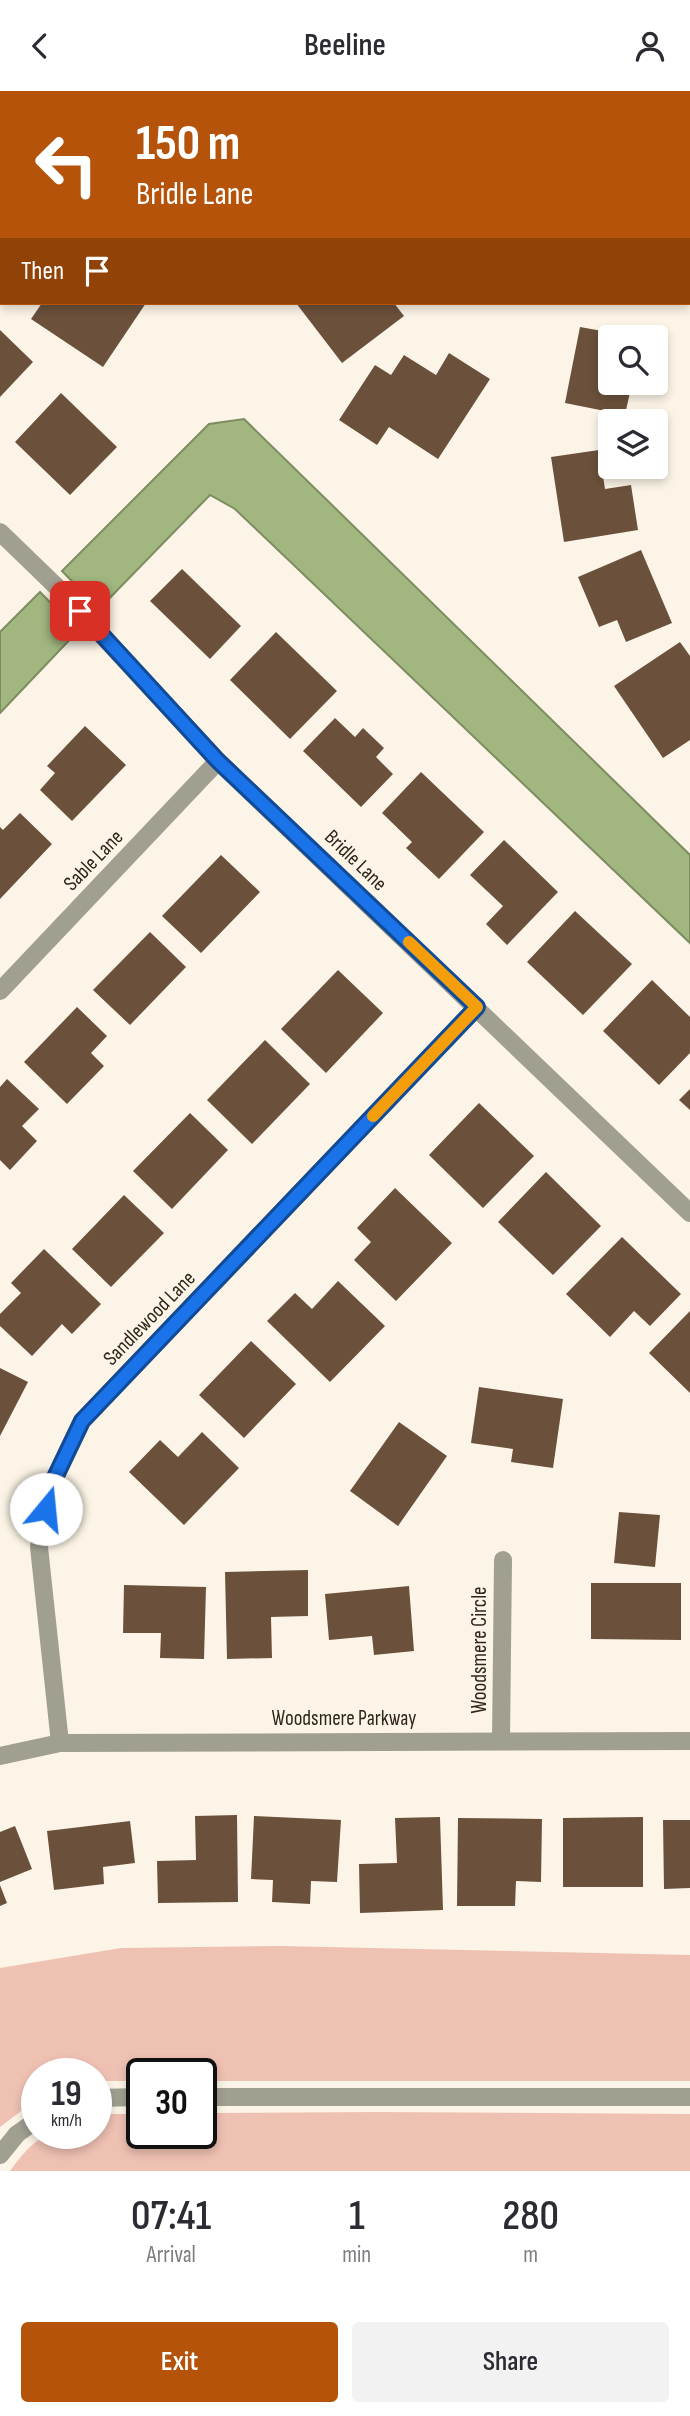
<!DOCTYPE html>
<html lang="en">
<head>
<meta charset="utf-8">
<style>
  :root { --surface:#fff; --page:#f2f2f3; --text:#2b2b33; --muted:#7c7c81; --accent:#b45309 }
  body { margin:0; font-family:"Sofia Sans Condensed",sans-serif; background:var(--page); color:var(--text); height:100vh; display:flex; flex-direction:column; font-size:26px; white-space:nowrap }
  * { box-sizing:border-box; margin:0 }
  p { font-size:23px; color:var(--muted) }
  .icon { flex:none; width:38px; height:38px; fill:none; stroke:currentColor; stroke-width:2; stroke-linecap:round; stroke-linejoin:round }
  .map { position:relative; height:2080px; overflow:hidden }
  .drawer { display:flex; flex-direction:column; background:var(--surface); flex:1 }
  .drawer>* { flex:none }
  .hud { position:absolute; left:0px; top:0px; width:691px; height:214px; box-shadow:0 4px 10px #0003; background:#b45309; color:#fff; overflow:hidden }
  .controls { position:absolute; left:598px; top:234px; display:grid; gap:14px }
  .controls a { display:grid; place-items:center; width:70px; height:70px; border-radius:7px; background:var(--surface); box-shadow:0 4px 10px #0003; font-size:35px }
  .speed { position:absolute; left:21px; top:1967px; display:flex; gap:14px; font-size:35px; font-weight:700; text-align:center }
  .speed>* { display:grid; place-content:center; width:91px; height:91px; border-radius:50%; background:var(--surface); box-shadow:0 4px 10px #0003; line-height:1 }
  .speed small { font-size:18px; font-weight:400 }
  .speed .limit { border:4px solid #111; border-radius:10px; background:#fff; color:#111 }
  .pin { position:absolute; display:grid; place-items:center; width:60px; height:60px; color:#fff; margin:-30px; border-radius:14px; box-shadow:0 4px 10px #0006 }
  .me { position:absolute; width:77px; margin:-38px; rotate:17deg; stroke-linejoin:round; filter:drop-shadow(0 0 5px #0008) }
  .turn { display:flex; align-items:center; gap:24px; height:147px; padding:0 21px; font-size:32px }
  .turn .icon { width:91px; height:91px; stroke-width:2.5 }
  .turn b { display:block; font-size:49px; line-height:60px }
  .then { display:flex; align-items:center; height:66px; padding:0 21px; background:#0003; gap:14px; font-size:26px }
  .eta { display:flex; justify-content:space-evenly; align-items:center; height:119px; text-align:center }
  .eta b { font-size:42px; font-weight:600; line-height:49px }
  .cta { display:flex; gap:14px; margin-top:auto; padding:14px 21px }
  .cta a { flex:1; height:80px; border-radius:7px; background:var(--accent); color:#fff; font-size:28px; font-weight:600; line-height:80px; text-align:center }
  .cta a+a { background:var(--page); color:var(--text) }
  header { display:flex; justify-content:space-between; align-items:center; height:91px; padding:0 21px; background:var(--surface); font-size:32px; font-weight:600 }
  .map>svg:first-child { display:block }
</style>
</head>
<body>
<header><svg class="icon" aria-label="back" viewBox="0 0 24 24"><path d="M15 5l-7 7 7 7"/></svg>Beeline<svg class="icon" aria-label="person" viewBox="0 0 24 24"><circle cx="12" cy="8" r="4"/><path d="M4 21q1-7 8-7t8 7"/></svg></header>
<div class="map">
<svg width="690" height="2080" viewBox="0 0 690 2080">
  <rect width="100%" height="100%" fill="#fcf5e7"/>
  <g fill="#efc1b3">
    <polygon points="281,1855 690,1864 690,1990 201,1990 201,1983 142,1983 142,1990 96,1990 96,1983 37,1983 37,2008 0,2036 0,1877 121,1857"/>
    <path d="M 378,2021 L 690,2023 L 690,2080 L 10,2080 C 41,2038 46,2042 96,2042 L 96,2023 L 142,2023 L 142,2042 L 201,2042 L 201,2022 Z"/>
  </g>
  <g fill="#a1b77f" stroke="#7e8c61" stroke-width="2">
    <polygon points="244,328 690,764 690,852 235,418 210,404 99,518 62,480 209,333"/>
    <polygon points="40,501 78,540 0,622 0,541"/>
  </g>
  <g fill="#6b513b">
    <polygon points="42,212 146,212 103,276 31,228"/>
    <polygon points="296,212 394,212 404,225 342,272"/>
    <polygon points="580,236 630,245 611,247 611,292 632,292 625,324 565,312"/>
    <polygon points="0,239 33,271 0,306"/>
    <polygon points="449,262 490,288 438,368 389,336 377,354 339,329 375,274 391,284 404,264 436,284"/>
    <polygon points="61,302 117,356 70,404 15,351"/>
    <polygon points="599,359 605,398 631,394 638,439 564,451 551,366"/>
    <polygon points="641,459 672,532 626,551 617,529 599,536 578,486"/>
    <polygon points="182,478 241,535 210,568 150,510"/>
    <polygon points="276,541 337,600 290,648 230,589"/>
    <polygon points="680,551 690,565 690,649 663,667 614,595"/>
    <polygon points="335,627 355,646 363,637 384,657 376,666 393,683 361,716 303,660"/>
    <polygon points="85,635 126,674 72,730 40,699 55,682 47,675"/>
    <polygon points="421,681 484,741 439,788 406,757 412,751 382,722"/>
    <polygon points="20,722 52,753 0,808 0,736 3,739"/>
    <polygon points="504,749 558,801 507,854 486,833 503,815 470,784"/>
    <polygon points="221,764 260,801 201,862 162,825"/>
    <polygon points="575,820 632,873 583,924 527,871"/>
    <polygon points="150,841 186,876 130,934 93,899"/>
    <polygon points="338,879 383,922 326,982 281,938"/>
    <polygon points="652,889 690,926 690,962 659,994 603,940"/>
    <polygon points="77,916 107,945 91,962 104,975 67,1013 24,971"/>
    <polygon points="265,949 310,993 252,1053 207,1009"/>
    <polygon points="7,988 39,1018 22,1035 37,1050 10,1079 0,1069 0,996"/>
    <polygon points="690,998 690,1019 679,1009"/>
    <polygon points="479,1012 534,1065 483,1117 429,1064"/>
    <polygon points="190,1022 228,1059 172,1118 133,1080"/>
    <polygon points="546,1081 601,1135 553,1184 498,1131"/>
    <polygon points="395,1097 452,1152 396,1210 354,1169 371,1151 357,1137"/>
    <polygon points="124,1104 164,1142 111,1196 72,1158"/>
    <polygon points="622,1146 681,1203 650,1235 634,1220 610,1246 566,1203"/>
    <polygon points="44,1158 101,1213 72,1243 62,1233 32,1265 0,1235 0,1223 21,1202 11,1192"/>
    <polygon points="338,1190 385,1235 330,1291 267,1230 295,1202 312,1218"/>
    <polygon points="690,1220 690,1302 649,1262"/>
    <polygon points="251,1250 296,1293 244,1347 199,1304"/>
    <polygon points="0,1277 28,1291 0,1345"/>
    <polygon points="479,1296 563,1308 553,1377 511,1371 513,1358 471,1352"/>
    <polygon points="399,1331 447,1365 398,1435 350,1400"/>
    <polygon points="202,1341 239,1377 184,1434 129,1381 160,1349 178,1366"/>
    <polygon points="619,1421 660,1424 655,1476 614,1472"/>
    <polygon points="308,1479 308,1525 271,1526 272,1567 227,1568 225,1481"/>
    <polygon points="591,1492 681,1492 681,1549 591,1548"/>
    <polygon points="124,1494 206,1496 204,1568 160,1567 161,1542 123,1542"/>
    <polygon points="409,1495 414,1560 374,1564 372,1545 329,1549 325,1503"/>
    <polygon points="237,1724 238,1811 158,1812 157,1770 196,1769 195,1725"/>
    <polygon points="254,1725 341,1729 337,1791 311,1790 310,1813 272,1811 273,1789 251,1788"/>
    <polygon points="440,1726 443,1819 360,1822 359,1773 397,1772 395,1727"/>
    <polygon points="643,1726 643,1796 563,1796 563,1727"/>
    <polygon points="458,1727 542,1728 541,1791 516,1790 515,1815 457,1815"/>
    <polygon points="663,1729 690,1729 690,1797 664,1798"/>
    <polygon points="130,1730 135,1772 103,1776 104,1793 54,1799 47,1740"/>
    <polygon points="15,1735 32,1778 0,1791 0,1741"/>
    <polygon points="0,1794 7,1812 0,1815"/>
  </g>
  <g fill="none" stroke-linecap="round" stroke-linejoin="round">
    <g stroke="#a09f90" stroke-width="18">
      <polyline points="0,113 2,112"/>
      <polyline points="0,441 62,501 218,670 690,1122"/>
      <polyline points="0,900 218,670"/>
      <polyline points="501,1649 503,1469"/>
      <polyline points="60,1652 39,1456 49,1399 82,1330 477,916"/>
      <polyline points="0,1665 60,1652 690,1650"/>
      <polyline points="201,2006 690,2006"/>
      <polyline points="96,2007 142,2006"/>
      <polyline points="0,2064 17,2043 37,2029"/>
    </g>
  </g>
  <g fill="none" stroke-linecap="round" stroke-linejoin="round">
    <g stroke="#114b97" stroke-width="18">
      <polyline id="route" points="46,1418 49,1399 82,1330 477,916 218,670 80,520"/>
    </g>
    <use href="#route" stroke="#1a73e8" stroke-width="12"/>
    <polyline stroke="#f59e0b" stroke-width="12" points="373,1025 477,916 409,851"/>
  </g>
  <g text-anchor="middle" stroke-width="7" stroke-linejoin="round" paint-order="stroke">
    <g font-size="21" fill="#2d261a" stroke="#fcf5e7">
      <text transform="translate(93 769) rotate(-46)" y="7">Sable Lane</text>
      <text transform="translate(356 769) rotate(44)" y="7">Bridle Lane</text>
      <text transform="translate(149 1227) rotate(-46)" y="7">Sandlewood Lane</text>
      <text transform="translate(479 1559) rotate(-90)" y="7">Woodsmere Circle</text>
      <text x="344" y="1634">Woodsmere Parkway</text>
    </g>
  </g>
</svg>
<div class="controls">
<a><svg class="icon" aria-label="search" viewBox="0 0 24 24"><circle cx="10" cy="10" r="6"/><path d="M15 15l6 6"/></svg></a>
<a><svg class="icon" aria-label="layers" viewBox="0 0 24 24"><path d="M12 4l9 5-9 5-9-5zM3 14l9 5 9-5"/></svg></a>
</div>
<div class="speed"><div>19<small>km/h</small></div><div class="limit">30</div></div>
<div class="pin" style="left:80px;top:520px;background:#d93025"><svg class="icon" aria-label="arrive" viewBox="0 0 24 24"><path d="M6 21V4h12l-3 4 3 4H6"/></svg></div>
<svg class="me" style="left:46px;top:1418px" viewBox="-20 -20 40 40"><circle r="19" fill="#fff"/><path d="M0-13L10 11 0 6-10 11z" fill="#1a73e8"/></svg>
<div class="hud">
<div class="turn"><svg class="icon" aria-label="left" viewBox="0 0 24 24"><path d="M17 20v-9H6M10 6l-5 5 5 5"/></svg><div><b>150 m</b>Bridle Lane</div></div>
<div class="then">Then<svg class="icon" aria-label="arrive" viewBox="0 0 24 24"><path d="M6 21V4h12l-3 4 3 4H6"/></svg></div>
</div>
</div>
<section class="drawer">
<div class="eta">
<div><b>07:41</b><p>Arrival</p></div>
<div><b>1</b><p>min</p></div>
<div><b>280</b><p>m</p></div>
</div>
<div class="cta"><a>Exit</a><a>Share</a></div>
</section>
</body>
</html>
